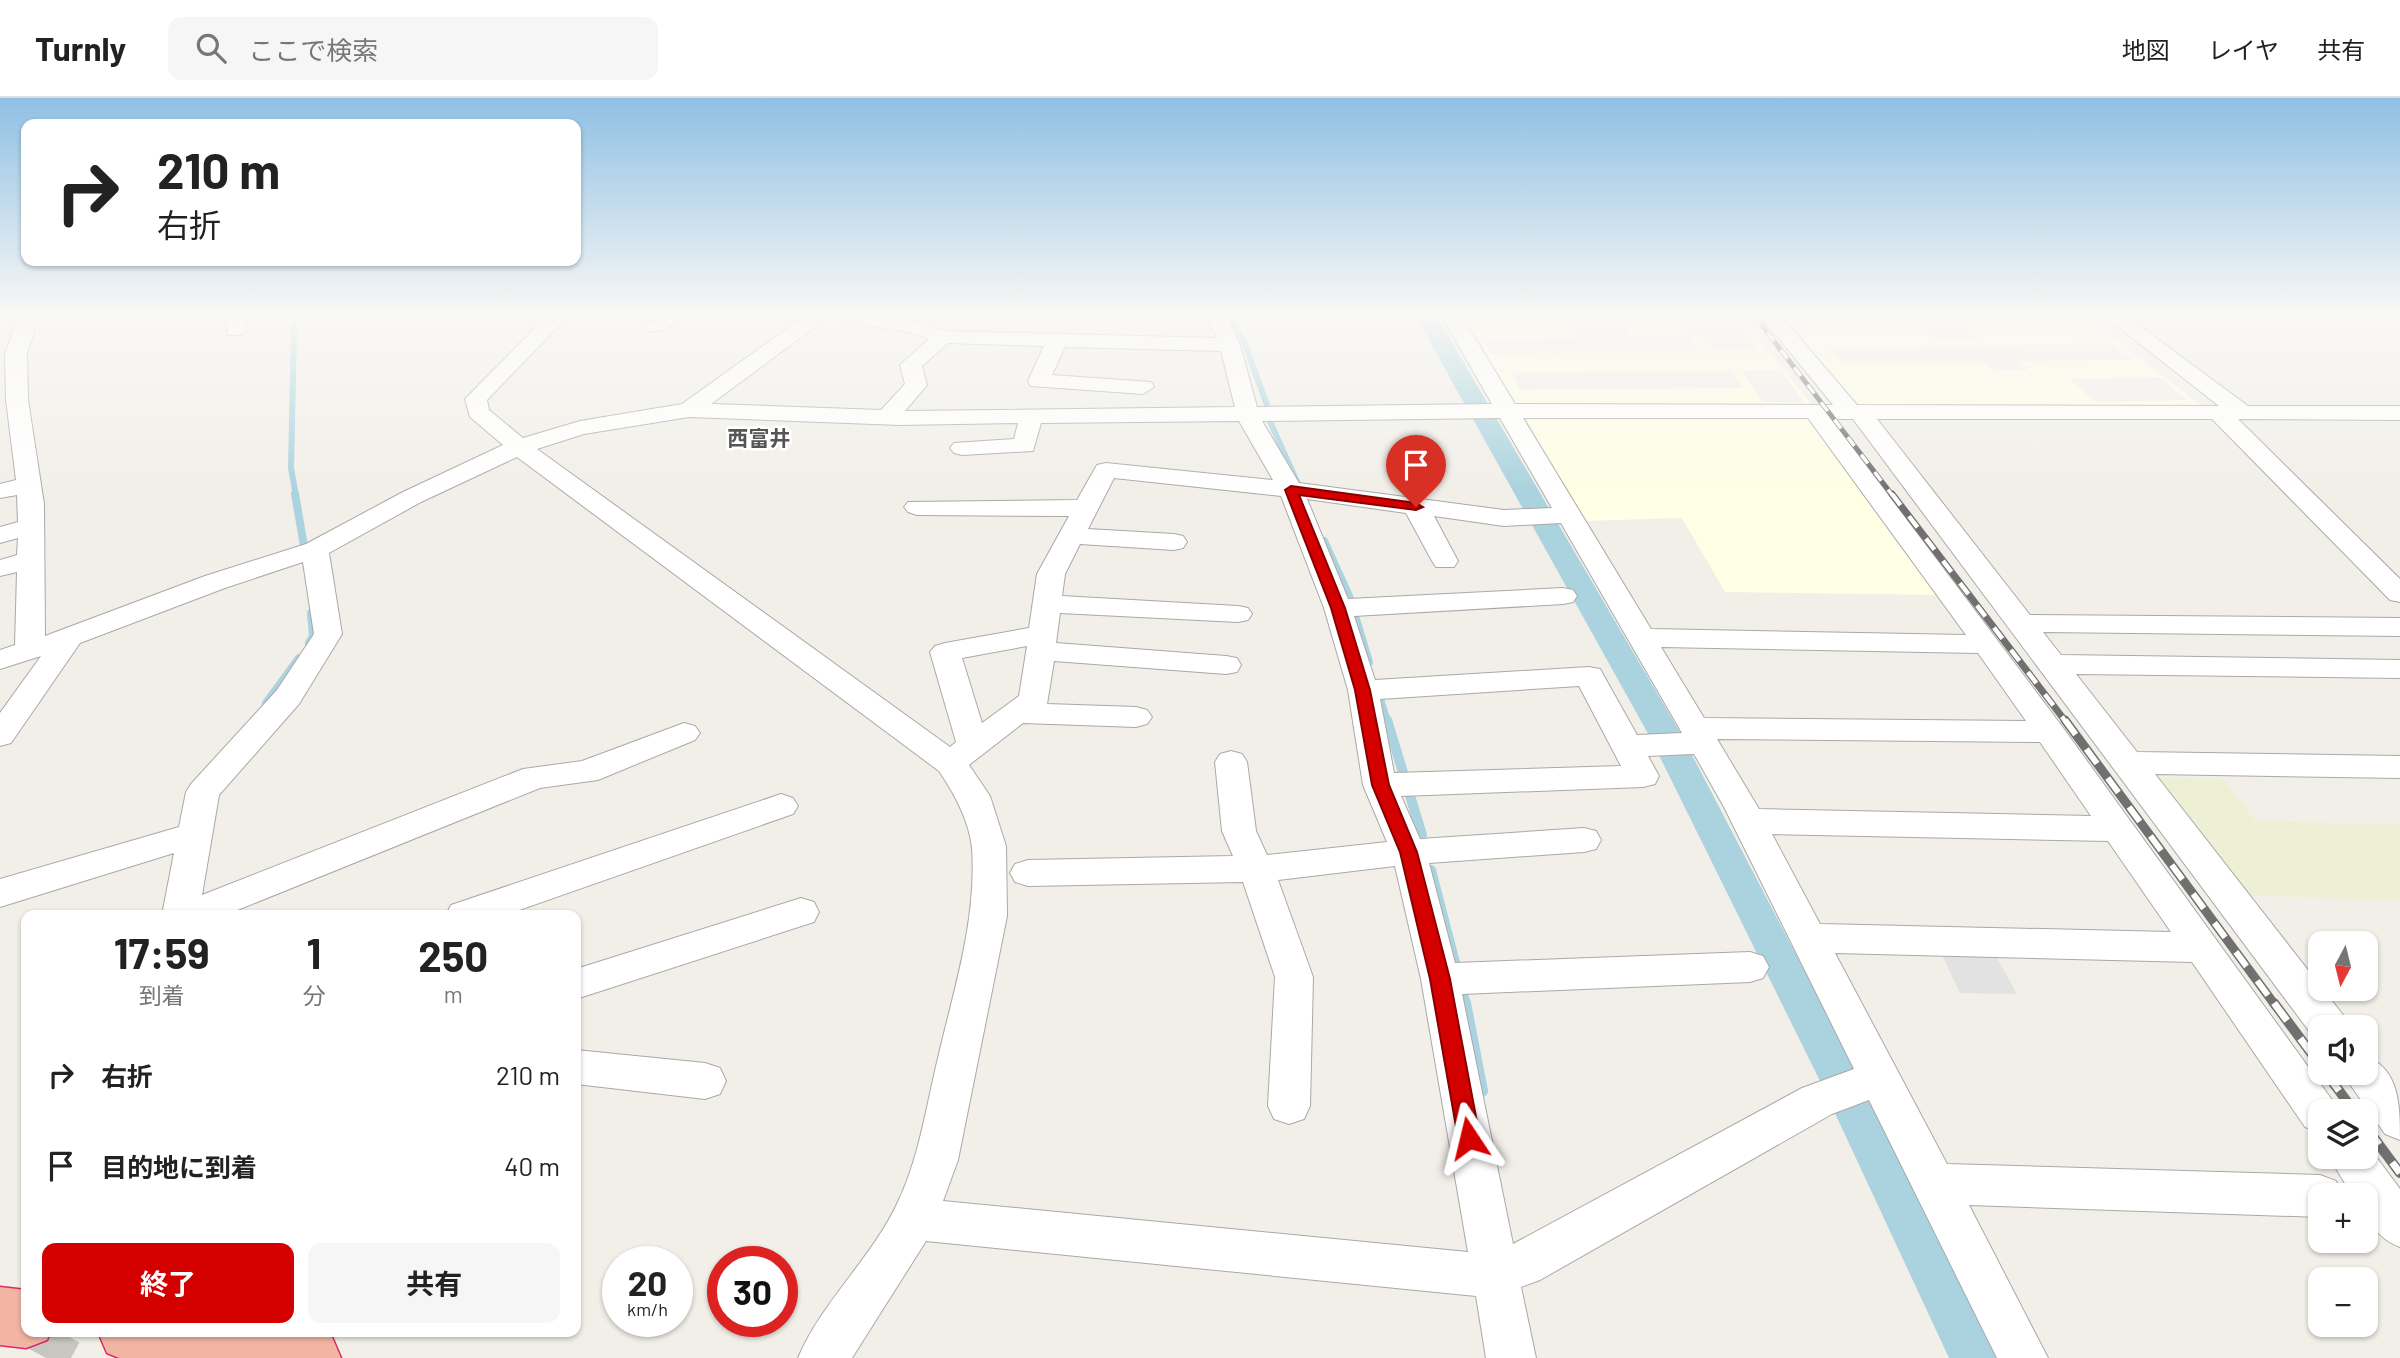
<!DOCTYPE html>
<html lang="ja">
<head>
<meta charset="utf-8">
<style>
  :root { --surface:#fff; --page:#f6f6f6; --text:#222; --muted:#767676; --line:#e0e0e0; --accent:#d40000 }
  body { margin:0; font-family:Barlow,"Noto Sans JP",sans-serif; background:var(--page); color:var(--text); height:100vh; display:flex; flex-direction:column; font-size:26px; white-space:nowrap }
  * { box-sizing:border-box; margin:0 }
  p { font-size:23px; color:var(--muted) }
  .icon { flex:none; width:38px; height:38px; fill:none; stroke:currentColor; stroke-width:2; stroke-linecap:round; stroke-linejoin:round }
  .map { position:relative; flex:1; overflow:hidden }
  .drawer { position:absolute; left:21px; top:812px; width:560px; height:427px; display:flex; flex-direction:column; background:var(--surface); border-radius:14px; box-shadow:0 2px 5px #0004 }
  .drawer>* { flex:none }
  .guide { position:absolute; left:21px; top:21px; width:560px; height:147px; border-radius:14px; box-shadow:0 2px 5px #0004; background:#fff; color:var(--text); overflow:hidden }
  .needle { width:46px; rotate:187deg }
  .controls { position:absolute; left:2308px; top:833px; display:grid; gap:14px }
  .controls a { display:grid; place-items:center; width:70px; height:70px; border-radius:14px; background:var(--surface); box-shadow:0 2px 5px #0004; font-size:35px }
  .speed { position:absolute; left:602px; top:1148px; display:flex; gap:14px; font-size:35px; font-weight:700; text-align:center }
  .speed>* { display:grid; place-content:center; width:91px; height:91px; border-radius:50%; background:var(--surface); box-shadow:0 2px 5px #0004; line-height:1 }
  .speed small { font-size:18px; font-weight:400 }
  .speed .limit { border:10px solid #d22; background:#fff; color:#111 }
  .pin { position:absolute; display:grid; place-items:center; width:60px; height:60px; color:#fff; margin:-72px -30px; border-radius:50% 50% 50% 0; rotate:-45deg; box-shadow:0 0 7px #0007 }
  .pin .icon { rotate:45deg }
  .me { position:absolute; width:77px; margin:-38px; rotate:350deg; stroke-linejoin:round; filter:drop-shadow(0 0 5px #0008) }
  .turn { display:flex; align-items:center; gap:24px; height:147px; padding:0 21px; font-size:32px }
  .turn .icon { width:91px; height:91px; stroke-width:2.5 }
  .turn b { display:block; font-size:49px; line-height:60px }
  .eta { display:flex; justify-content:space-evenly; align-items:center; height:119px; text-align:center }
  .eta b { font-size:42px; font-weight:700; line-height:49px }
  .action { display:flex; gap:14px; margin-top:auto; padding:14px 21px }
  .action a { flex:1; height:80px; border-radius:14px; background:var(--accent); color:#fff; font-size:28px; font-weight:700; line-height:80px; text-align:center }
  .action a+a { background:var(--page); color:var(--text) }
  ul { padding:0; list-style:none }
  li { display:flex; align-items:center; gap:21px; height:91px; padding:0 21px }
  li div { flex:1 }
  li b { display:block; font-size:26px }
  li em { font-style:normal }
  header { display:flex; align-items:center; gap:42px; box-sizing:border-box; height:98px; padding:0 35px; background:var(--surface); border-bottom:2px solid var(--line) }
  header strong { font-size:33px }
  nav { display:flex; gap:38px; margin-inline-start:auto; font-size:24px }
  .search { width:490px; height:63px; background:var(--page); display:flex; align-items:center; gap:18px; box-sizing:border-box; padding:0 24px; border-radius:14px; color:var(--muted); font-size:26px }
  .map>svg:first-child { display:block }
</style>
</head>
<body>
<header>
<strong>Turnly</strong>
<div class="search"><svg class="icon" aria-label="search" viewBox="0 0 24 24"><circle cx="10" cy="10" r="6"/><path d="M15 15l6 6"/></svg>ここで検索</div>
<nav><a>地図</a><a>レイヤ</a><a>共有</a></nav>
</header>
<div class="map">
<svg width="2400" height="1260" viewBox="0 0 2400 1260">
  <rect width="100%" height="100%" fill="#f2efe9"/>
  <g fill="#ffffe5" fill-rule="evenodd">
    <path d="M 1460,217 L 1478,217 L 1482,226 L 1507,225 L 1504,217 L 1596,217 L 1599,222 L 1717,222 L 1714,217 L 1740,217 L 1812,307 L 1515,307 L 1488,264 L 1482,244 L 1470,236 ZM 1741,227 L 1759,252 L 1712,252 L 1702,238 L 1689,238 L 1682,228 ZM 1570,228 L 1624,228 L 1631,239 L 1688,238 L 1698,253 L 1491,256 L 1484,242 L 1576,240 ZM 1781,272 L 1804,304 L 1763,304 L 1741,273 ZM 1732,273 L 1744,290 L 1520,292 L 1512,275 Z"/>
    <path d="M 1775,217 L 1908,217 L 1934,241 L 1977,240 L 1951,217 L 2083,217 L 2202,308 L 1864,308 L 1846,301 ZM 2111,245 L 2132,262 L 2020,263 L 2028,272 L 1994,273 L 1985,265 L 1843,265 L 1830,251 ZM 2159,279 L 2187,302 L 2096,304 L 2069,281 Z"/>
    <polygon points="1808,319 1939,497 1725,494 1682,420 1584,423 1526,320"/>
  </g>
  <polygon fill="#eef0d5" points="2157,679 2223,681 2256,723 2400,727 2400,803 2245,797"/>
  <polygon fill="#e2e2e2" points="1939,851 1993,853 2017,896 1960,895"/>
  <polygon fill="#aad3df" points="1415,217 1436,217 1681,636 1849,958 1997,1260 1949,1260 1820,983 1651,641"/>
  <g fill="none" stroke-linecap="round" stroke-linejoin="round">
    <g stroke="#aad3df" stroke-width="6">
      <polyline points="294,217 295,221"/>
      <polyline points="1230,217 1244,244 1267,307"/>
      <polyline points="294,230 291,370 296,398"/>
      <polyline points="1268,319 1298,386"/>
    </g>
    <g stroke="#aad3df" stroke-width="8">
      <polyline points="295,396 304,448"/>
      <polyline points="1324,443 1349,498 1369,564"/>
      <polyline points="309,545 313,538 311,515"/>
      <polyline points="1377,591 1387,624"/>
      <polyline points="266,605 299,560"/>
    </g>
    <g stroke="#aad3df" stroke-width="10">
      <polyline points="1387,622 1422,737"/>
      <polyline points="1431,772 1466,907"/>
    </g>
    <polyline stroke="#aad3df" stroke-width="12" points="1465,905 1482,993"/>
    <polyline stroke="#c8c6c1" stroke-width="44" stroke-dasharray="44 22" stroke-linecap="butt" points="46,1260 60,1234"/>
    <g stroke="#a9a9a9" stroke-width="2">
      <g id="minor">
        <path d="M 19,217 L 39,217 L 27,256 L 28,302 L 44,406 L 45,538 L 205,478 L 306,446 L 403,394 L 503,347 L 470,319 L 465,301 L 548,217 L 569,217 L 487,302 L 489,312 L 523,340 L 580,323 L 682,306 L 806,217 L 875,217 L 912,222 L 945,233 L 1217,240 L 1206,217 L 1226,217 L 1240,247 L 1257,309 L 1492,306 L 1441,217 L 1461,217 L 1515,306 L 1833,307 L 1760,217 L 1780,217 L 1857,307 L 2219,308 L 2103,217 L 2125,217 L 2248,308 L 2400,308 L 2400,322 L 2238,321 L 2400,481 L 2400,504 L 2390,502 L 2212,321 L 1877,321 L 2030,517 L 2400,520 L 2400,538 L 2043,534 L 2061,557 L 2400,562 L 2400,580 L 2076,576 L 2137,654 L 2400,658 L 2400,680 L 2155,676 L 2343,917 L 2349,929 L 2320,929 L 2320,943 L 2315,941 L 1853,321 L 1831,321 L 2061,627 L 2340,1013 L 2320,1013 L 2320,1034 L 2305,1029 L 2192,864 L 1835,855 L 1947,1066 L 2320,1077 L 2336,1083 L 2342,1097 L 2320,1097 L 2320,1119 L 1969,1107 L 2048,1260 L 1997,1260 L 1869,1002 L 1832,1016 L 1540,1182 L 1521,1189 L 1536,1260 L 1486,1260 L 1476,1198 L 926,1143 L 852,1260 L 798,1260 C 821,1205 870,1162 896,1108 C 919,1062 926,1009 938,960 C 954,891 977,821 972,750 C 969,722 954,695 939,673 L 517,359 L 421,404 L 329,455 L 342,536 L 299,606 L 219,697 L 202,797 L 523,671 L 582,663 L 684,625 L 695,628 L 700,635 L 695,642 L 598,682 L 540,690 L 225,817 L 162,817 L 174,755 L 0,809 L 0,781 L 179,729 L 186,694 L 191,686 L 277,592 L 314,536 L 303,464 L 225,490 L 80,545 L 11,645 L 0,648 L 0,615 L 41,558 L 0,571 L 0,552 L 15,547 L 17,474 L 0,478 L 0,462 L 17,457 L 18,440 L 0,445 L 0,429 L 18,424 L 17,397 L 0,400 L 0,386 L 16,382 L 6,302 L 5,256 ZM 827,220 L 908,234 L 929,241 L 900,267 L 905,286 L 881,312 L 711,306 ZM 948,245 L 1044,248 L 1028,283 L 1031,288 L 1143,296 L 1154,289 L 1151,284 L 1052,277 L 1065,249 L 1221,253 L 1235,309 L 905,313 L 927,287 L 922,268 ZM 689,319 L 900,327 L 1018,325 L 1014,341 L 954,345 L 950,350 L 954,355 L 962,357 L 1033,353 L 1041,325 L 1239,323 L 1273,382 L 1106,365 L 1097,367 L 1077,402 L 908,404 L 904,409 L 908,414 L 917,417 L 1069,418 L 1037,476 L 1029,530 L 945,545 L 935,548 L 930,554 L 956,644 L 950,649 L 537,351 L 584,336 ZM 1500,320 L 1552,410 L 1504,412 L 1299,385 L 1262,323 ZM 1523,320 L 1808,320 L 1966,537 L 1651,531 ZM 1114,380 L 1281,398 L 1324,510 L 1348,592 L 1363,687 L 1387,744 L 1267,757 L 1256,733 L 1247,664 L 1242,656 L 1231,653 L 1220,656 L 1215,664 L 1222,733 L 1233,758 L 1028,762 L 1015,766 L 1010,775 L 1015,784 L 1028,788 L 1243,784 L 1275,879 L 1268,1008 L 1274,1021 L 1289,1026 L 1304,1021 L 1310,1008 L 1313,879 L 1278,782 L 1395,768 L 1421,881 L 1468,1154 L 943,1103 L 958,1062 L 1007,818 L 1006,748 L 990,698 L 969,667 L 1023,625 L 1136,629 L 1147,626 L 1152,619 L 1147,612 L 1136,609 L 1047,606 L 1054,563 L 1226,576 L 1237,574 L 1241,567 L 1237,560 L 1226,558 L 1056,545 L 1060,515 L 1238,524 L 1248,522 L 1252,516 L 1248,510 L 1238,508 L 1062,498 L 1065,476 L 1080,446 L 1174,452 L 1183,450 L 1187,444 L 1183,438 L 1174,436 L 1088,431 ZM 1307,401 L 1406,415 L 1432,463 L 1436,469 L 1454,469 L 1458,463 L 1434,418 L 1504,428 L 1561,425 L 1682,635 L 1637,637 L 1600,571 L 1589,569 L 1375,582 L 1354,518 L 1563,506 L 1573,504 L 1577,498 L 1573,492 L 1563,490 L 1348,501 ZM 1027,548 L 1019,598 L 982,625 L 962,560 ZM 1661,549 L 1978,555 L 2026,623 L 1704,620 ZM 1579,588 L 1621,668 L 1394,675 L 1380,601 ZM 1717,641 L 2040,644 L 2091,718 L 1759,711 ZM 1694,656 L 1724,709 L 1854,971 L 1802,990 L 1513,1146 L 1462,896 L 1750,884 L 1763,880 L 1769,869 L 1763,858 L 1750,854 L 1455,865 L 1429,765 L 1584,754 L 1596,751 L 1601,742 L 1596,733 L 1584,730 L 1420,741 L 1401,698 L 1643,689 L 1655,686 L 1659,678 L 1648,658 ZM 1772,736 L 2108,743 L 2171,834 L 1820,826 Z"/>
        <polygon points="224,217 244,217 245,233 242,237 228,237"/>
        <polygon points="665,217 691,217 661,233 647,233 644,229"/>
        <polygon points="781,696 793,700 798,708 793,716 505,817 446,817 451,807"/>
        <polygon points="801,800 814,804 819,814 814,824 576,901 576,871"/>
        <polygon points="576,952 705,965 720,970 726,983 720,996 705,1001 576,986"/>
        <path d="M 2366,958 C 2400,972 2400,1008 2400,1042 L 2385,1036 L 2342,975 L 2366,975 Z"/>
        <path d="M 2366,1045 L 2400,1091 L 2400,1149 C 2376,1140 2366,1122 2366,1097 L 2352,1097 L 2329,1059 L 2366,1059 Z"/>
      </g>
    </g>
    <g stroke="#dc2a67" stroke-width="3">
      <g id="trunk">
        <polygon points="0,1189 26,1192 26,1234 50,1234 47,1242 26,1250 0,1247"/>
        <polygon points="98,1234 320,1234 332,1239 341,1260 119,1260 107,1255"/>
      </g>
    </g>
    <use href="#minor" fill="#fff" fill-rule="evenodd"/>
    <use href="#trunk" fill="#f2b4a3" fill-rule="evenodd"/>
    <g stroke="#707070" stroke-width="5">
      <polyline id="rail-far3" points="1754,217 1893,398"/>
    </g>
    <g stroke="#707070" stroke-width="7">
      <polyline id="rail-far2" points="1892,396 2066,624"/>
    </g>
    <g stroke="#707070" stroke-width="9">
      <polyline id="rail-far1" points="2065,622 2275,907"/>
    </g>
    <g stroke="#707070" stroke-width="10">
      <g id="rail">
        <polyline points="2274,905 2320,967"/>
        <polyline points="2326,975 2354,1013"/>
        <polyline points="2366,1029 2400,1075"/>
      </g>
    </g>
    <use href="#rail-far3" stroke="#fff" stroke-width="3.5" stroke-dasharray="11" stroke-linecap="butt"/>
    <use href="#rail-far2" stroke="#fff" stroke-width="4.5" stroke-dasharray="14" stroke-linecap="butt"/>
    <use href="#rail-far1" stroke="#fff" stroke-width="6" stroke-dasharray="18" stroke-linecap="butt"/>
    <use href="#rail" stroke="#fff" stroke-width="7" stroke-dasharray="22" stroke-linecap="butt"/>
  </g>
  <linearGradient id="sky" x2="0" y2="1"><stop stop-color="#8fc0e4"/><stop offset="0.55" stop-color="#f9f8f5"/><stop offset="1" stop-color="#f9f8f5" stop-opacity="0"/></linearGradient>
  <rect width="2400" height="393" fill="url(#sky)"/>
  <polygon fill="#d40000" stroke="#8a0000" stroke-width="2" points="1291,388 1416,405 1423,409 1416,412 1299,397 1345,510 1370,592 1389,687 1417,754 1450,881 1480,1040 1477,1047 1469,1050 1462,1047 1458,1040 1430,881 1400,754 1372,687 1355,592 1331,510 1285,392"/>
  <g text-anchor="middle" stroke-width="5" stroke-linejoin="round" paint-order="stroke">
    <g font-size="21" font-weight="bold" fill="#555" stroke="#fff">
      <text x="759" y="348">西富井</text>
    </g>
  </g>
</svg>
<div class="controls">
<a><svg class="needle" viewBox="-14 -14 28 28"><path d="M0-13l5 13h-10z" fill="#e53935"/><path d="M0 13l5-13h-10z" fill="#767676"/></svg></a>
<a><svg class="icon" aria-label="sound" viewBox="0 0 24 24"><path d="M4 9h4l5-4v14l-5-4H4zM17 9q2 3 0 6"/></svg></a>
<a><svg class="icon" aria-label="layers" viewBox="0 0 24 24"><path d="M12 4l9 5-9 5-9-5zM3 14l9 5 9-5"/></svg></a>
<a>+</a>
<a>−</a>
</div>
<div class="speed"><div>20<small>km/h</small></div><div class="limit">30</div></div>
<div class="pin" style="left:1416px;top:409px;background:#d93025"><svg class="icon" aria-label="arrive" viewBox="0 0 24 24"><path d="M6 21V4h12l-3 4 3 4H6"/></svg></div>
<svg class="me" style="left:1469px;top:1040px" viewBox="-20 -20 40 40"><path d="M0-17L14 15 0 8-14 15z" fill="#d40000" stroke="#fff" stroke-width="4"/></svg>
<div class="guide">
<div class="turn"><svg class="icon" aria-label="right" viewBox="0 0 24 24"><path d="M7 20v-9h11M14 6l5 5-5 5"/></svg><div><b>210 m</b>右折</div></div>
</div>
<section class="drawer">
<div class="eta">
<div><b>17:59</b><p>到着</p></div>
<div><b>1</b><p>分</p></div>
<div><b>250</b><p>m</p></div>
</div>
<ul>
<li><svg class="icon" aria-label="right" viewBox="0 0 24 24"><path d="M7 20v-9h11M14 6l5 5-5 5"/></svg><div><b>右折</b></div><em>210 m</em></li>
<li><svg class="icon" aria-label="arrive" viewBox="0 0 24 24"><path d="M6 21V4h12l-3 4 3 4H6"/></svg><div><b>目的地に到着</b></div><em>40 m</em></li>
</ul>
<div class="action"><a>終了</a><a>共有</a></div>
</section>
</div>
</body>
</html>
